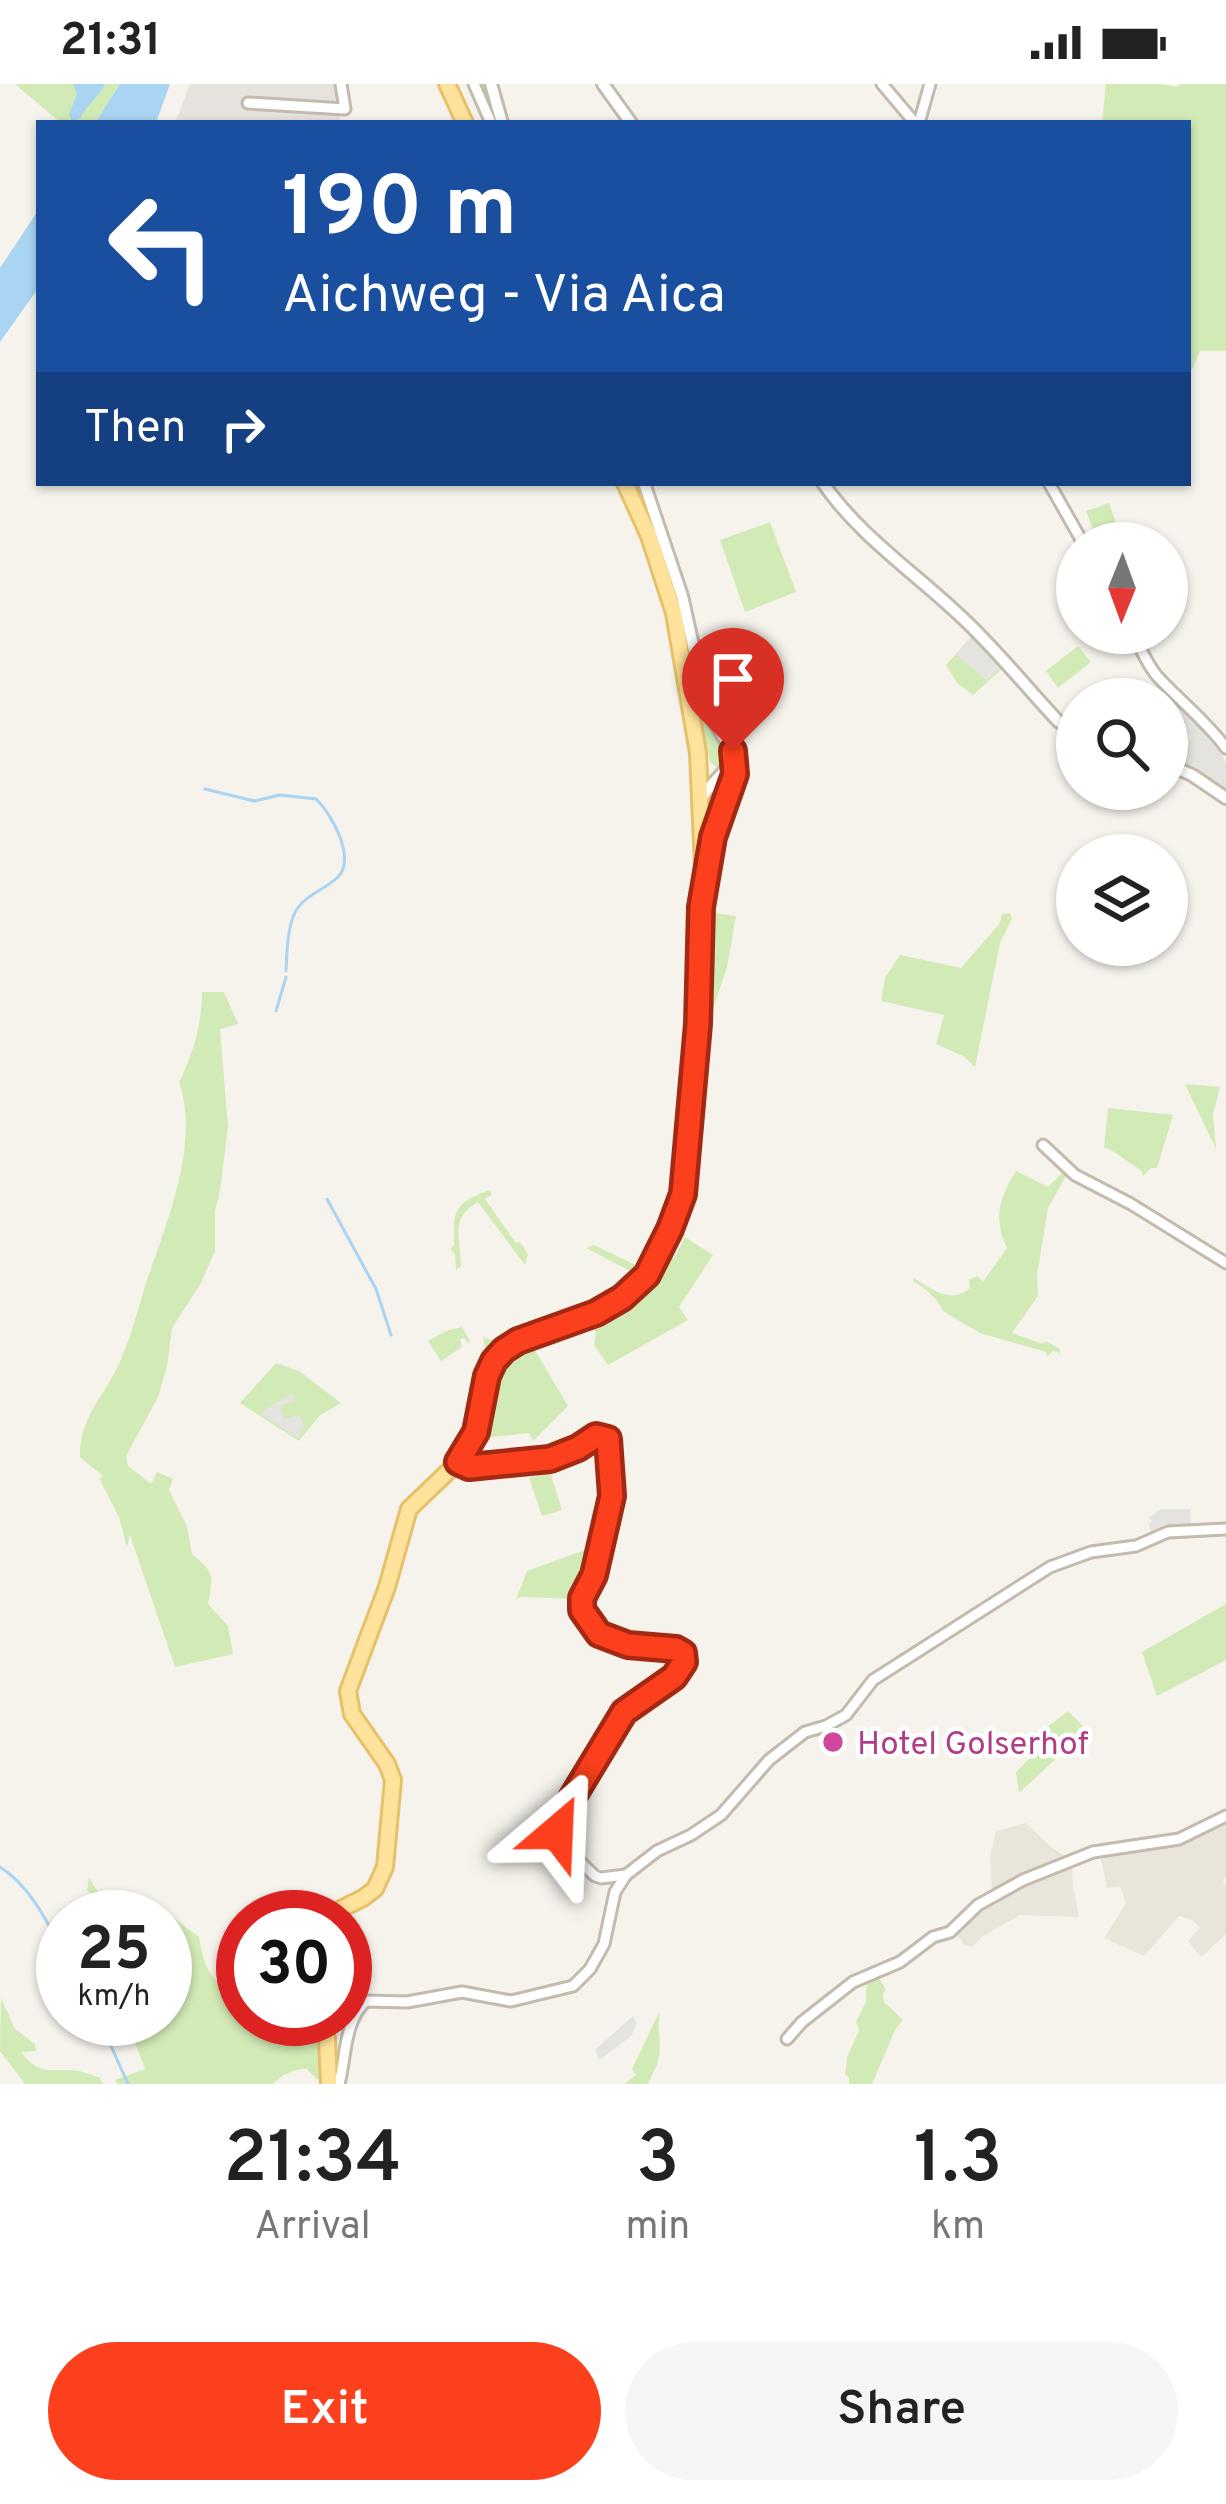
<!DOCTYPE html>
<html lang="en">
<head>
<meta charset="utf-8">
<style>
  :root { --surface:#fff; --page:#f6f6f6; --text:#222; --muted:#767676; --accent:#fc3f1d }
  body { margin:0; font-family:Overpass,sans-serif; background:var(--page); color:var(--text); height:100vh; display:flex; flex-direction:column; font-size:45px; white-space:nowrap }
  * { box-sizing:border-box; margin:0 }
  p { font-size:39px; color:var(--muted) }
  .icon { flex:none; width:66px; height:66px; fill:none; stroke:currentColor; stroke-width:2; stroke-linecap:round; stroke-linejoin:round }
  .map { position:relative; height:2000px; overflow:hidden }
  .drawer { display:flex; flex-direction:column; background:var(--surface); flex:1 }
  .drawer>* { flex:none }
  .banner { position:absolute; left:36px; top:36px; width:1155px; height:366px; border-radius:0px; box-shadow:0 3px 9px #0004; background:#1a4fa0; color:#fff; overflow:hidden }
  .needle { width:78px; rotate:181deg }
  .tools { position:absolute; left:1056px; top:438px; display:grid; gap:24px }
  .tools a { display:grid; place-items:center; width:132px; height:132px; border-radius:50%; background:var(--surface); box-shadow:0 3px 9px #0004; font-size:60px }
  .speed { position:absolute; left:36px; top:1806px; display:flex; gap:24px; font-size:60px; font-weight:700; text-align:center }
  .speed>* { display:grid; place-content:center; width:156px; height:156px; border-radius:50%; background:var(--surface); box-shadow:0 3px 9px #0004; line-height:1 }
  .speed small { font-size:30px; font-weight:400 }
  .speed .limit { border:18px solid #d22; background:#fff; color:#111 }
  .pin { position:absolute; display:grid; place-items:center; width:102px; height:102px; color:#fff; margin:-123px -51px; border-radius:50% 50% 50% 0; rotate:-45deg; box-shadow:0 0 12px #0007 }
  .pin .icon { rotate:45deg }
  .me { position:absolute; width:132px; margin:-66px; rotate:26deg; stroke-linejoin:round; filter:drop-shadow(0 0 9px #0008) }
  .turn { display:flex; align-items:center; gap:42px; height:252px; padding:0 48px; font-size:54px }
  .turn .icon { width:156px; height:156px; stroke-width:2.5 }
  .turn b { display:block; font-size:84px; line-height:102px }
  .then { display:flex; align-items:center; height:114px; padding:0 48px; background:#0003; gap:24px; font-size:45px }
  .eta { display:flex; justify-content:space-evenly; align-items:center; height:204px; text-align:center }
  .eta b { font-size:72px; font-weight:600; line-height:84px }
  .primary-button { display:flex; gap:24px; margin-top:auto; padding:24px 48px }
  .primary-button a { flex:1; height:138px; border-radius:72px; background:var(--accent); color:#fff; font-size:48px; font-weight:600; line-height:138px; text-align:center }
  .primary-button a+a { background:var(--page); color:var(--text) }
  .status { display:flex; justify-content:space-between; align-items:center; height:84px; padding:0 60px; background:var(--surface); direction:ltr }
  .status svg { height:33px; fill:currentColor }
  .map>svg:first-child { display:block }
</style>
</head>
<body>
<div class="status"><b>21:31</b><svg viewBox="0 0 49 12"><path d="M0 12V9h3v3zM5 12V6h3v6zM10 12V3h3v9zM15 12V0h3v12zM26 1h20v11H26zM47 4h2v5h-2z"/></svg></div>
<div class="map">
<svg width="1226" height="2000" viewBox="0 0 1226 2000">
  <rect width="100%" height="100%" fill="#f6f3ec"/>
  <g fill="#eae5da">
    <polygon points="1226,1732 1226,1794 1223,1796 1226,1805 1226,1850 1201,1873 1188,1857 1200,1844 1193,1836 1179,1832 1144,1872 1104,1854 1126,1820 1120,1802 1107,1804 1099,1767 1179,1755"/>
    <polygon points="1026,1739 1050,1762 1063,1771 1075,1773 1072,1775 1073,1803 1079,1833 1020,1831 982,1853 972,1863 963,1860 962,1856 950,1848 992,1811 990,1773 996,1747"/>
  </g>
  <polygon fill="#f7ead8" points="1167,641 1192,652 1181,674 1167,669"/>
  <polygon fill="#e6e2dd" points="190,0 335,0 340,39 175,39"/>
  <g fill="#d2eab5">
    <polygon points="15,0 120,0 95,39 61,39"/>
    <polygon points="1106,0 1160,0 1177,3 1181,0 1226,0 1226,267 1200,267 1191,288 1188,287 1188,39 1102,39"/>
    <polygon points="1109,419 1123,459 1098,458 1086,427"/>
    <polygon points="770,438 796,508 745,528 720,456"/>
    <polygon points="974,550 1004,583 973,611 957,599 946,581"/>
    <polygon points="1078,562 1091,578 1058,604 1046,587"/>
    <polygon points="701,618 702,632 727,670 727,678 716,683 710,678 699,622"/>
    <polygon points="707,828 736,832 727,883 714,922 710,925 705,925"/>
    <polygon points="1010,829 1012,835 1000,859 975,983 963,972 936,960 944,931 881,917 885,894 900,871 961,884 1000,839 1002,830"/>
    <path d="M 202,908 L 224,908 L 238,940 L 220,945 L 228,1043 L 220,1107 L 215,1127 L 215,1167 L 201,1199 L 172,1244 L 167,1282 L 158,1313 L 126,1372 L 128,1382 L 151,1400 L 157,1388 L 173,1395 L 169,1406 L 187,1442 L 192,1470 C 215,1489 213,1491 208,1520 L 228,1542 L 233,1570 L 175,1583 L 130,1451 L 127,1463 L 119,1433 L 99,1394 L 103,1392 L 80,1373 C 79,1337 99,1318 115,1288 C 129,1261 137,1229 146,1199 C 165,1143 201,1058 179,999 C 193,968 202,942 202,908 Z"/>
    <polygon points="1185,1000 1220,1003 1213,1030 1216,1065"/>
    <polygon points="1108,1024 1173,1031 1157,1084 1151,1084 1143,1092 1142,1087 1111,1066 1104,1064"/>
    <path d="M 1016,1087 L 1048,1103 L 1063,1088 L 1066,1092 L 1048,1124 L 1037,1191 L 1038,1212 L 1012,1249 L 1043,1260 L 1045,1257 L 1060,1265 L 1060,1269 L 1053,1267 L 1047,1273 L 1046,1268 L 980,1249 L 943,1227 C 939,1216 924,1202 913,1198 L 914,1194 C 932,1205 950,1221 970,1204 L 969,1196 L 977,1192 L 983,1198 L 1007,1164 C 993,1134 999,1114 1016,1087 Z"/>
    <path d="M 490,1106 L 492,1111 L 485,1115 L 516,1159 L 520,1158 L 528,1170 L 525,1181 L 478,1118 C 450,1133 460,1155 461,1182 L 456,1186 L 455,1169 L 452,1168 L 451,1163 L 454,1162 C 453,1126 454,1119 490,1106 Z"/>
    <path d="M 685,1153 L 713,1171 L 679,1223 L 688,1236 L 608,1281 L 594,1261 L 596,1249 L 590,1239 C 609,1231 639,1217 651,1199 C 656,1192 660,1179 664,1170 L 674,1174 Z"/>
    <path d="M 594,1161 L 642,1184 L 640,1191 L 604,1220 L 508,1255 L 490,1273 L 486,1270 L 483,1253 L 494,1257 C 531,1245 619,1227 630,1187 L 586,1164 Z"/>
    <polygon points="462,1243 470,1257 467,1259 465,1254 460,1255 462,1263 441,1277 428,1257 446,1247"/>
    <path d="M 530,1258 L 568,1322 L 533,1357 L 529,1349 L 492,1353 L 481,1351 C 491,1309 484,1277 530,1258 Z"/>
    <polygon points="276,1279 299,1287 341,1319 320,1331 299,1357 240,1319"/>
    <polygon points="550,1388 562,1426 542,1432 529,1394"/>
    <polygon points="596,1462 592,1488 577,1515 522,1513 516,1515 527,1487"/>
    <polygon points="1226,1520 1226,1576 1157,1612 1142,1568"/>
    <polygon points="1068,1627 1087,1646 1019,1709 1016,1688 1041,1663 1033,1654"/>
    <path d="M 89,1794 L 102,1814 L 163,1826 L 199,1853 C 204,1884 210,1901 243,1908 L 243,1935 L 256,1935 L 268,1944 L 284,1935 L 321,1935 L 326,1996 L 316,1995 L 307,1985 C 295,1984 281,1991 273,2000 L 117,2000 L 115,1996 L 145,1985 L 126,1935 L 165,1935 L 165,1833 L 105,1833 L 87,1805 Z"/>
    <polygon points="876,1889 886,1906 883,1910 884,1918 903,1936 895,1946 872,2000 849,2000 849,1994 845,1990 847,1974 859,1946 856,1938 866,1918 867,1893"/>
    <path d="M 1,1914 L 15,1945 L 35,1960 L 36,1967 L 21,1968 C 41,1994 51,1983 79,1987 C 83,1988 97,1992 100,1994 L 103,2000 L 25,2000 L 0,1967 Z"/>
    <path d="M 660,1927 C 655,1962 669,1964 647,2000 L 624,2000 L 636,1991 L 632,1985 Z"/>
  </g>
  <g fill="#e5e3e0">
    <polygon points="970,554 1000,584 987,597 956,570"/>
    <polygon points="1168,612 1184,626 1222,671 1226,680 1226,707 1188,683 1181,674 1192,652 1167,641"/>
    <polygon points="293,1309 295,1317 280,1322 284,1335 299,1331 304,1341 299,1355 262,1331 264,1326"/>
    <polygon points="1161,1425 1190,1425 1191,1444 1151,1449 1149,1441 1152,1437 1149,1434"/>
    <polygon points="633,1932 637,1940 631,1952 599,1976 595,1966"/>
  </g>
  <g fill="#a9d4f2">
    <path d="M 73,0 L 105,0 C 98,13 87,21 80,34 L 72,37 L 69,30 L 77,10 Z"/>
    <polygon points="120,0 170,0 156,39 95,39"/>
    <polygon points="39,125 39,203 0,258 0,184"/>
  </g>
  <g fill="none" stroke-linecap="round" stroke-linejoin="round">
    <g stroke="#a9d4f2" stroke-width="3">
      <path d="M 205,705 L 254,717 L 280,711 L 316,715 C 332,730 356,774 338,793 C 327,804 310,809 300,821 C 287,835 287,868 286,887"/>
      <polyline points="276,927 286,893"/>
      <polyline points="327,1115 376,1205 391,1251"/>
      <path d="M 0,1783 C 30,1802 47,1837 63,1868"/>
      <polyline points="99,1935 128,2000"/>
    </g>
    <g stroke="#c2bbae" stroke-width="15">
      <g id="minor">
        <polyline points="474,0 491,39"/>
        <polyline points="882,0 915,39"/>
        <polyline points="248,19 345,25 341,0"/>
        <polyline points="919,39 930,0"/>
        <polyline points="1049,399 1083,459"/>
        <path d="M 1133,549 C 1140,564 1147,580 1157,592 C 1180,617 1206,637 1226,664"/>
        <polyline points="1043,1061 1075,1091 1131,1120 1226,1179"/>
        <polyline points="458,1378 469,1383 550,1375 577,1364 596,1352 604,1353 609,1358 612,1412 594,1491 582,1514 582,1526 594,1546 613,1557 636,1563 666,1563 683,1569 684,1578 680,1587 624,1628 559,1736 557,1748 575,1773 595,1792 601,1794 626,1791"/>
        <polyline points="787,1955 802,1938 853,1898 900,1878 933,1853 950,1848 978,1821 1023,1796 1093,1768 1179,1755 1226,1732"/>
        <path d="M 339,2000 C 346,1973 344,1937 366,1917 L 407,1918 L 462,1908 L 511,1917 L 573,1902 L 590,1885 L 604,1860 L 615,1808 L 626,1791 L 657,1767 L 691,1751 L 721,1731 L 769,1676 L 805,1648 L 826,1642 L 846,1631 L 873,1596 L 1050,1483 L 1091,1468 L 1136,1462 L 1168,1448 L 1226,1445"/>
      </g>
    </g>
    <g stroke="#c2bbae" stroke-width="16">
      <g id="tertiary">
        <polyline points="491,0 502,39"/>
        <polyline points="603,0 631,39"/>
        <polyline points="644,399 682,512 705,615 712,634 735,672 734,696 713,753 707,778"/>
        <path d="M 823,399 C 858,450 911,486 956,528 C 993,561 1024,601 1058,637 L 1077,649"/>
        <polyline points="1167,680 1192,691 1226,714"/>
        <path d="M 702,714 C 710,697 729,691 730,671"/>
      </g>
    </g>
    <g stroke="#e6c16a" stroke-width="20">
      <g id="primary">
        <polyline points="447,0 465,39"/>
        <polyline points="325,1833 363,1814 375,1805 385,1783 393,1696 387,1680 352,1630 348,1607 387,1503 409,1425 458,1378 473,1356 483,1305 494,1277 518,1257 596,1229 640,1199 670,1146 683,1110 698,940 703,781 698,669 674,529 649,452 625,399"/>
        <polyline points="321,1935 327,1954 329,2000"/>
      </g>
    </g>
    <use href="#minor" stroke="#fff" stroke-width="9"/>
    <use href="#tertiary" stroke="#fff" stroke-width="10"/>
    <use href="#primary" stroke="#ffe39c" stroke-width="14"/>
  </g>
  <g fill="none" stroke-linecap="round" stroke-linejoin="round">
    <g stroke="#a42913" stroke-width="30">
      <polyline id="route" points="557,1748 559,1736 566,1724 624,1628 674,1593 684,1578 683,1569 676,1565 628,1561 599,1550 582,1526 582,1514 594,1491 612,1412 608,1355 596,1352 578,1364 550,1375 469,1383 458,1378 476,1348 487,1292 494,1277 504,1266 518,1257 596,1229 622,1214 647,1191 670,1145 683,1110 698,940 701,823 713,753 735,690 733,667"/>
    </g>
    <use href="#route" stroke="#fc3f1d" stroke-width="21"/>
  </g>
  <circle fill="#d1479c" stroke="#fff" stroke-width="4.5" cx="833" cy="1658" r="12"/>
  <g text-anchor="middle" stroke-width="9" stroke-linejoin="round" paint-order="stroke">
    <g font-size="33" fill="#b23c85" stroke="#fff" text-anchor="start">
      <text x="857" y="1670">Hotel Golserhof</text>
    </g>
  </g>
</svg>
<div class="tools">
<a><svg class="needle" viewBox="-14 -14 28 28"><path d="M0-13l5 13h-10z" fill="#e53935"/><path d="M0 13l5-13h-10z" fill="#767676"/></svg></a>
<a><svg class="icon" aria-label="search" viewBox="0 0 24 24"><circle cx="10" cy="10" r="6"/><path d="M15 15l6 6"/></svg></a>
<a><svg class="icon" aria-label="layers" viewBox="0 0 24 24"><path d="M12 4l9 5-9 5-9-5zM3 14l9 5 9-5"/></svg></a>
</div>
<div class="speed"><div>25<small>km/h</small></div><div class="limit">30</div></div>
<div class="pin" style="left:733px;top:667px;background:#d93025"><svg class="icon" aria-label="arrive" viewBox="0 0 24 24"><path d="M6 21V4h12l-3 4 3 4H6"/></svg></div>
<svg class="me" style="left:557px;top:1748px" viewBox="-20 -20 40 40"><path d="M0-17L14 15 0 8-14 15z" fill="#fc3f1d" stroke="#fff" stroke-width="4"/></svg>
<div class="banner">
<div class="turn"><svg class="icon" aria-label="left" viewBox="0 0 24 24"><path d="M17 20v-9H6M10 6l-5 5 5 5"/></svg><div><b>190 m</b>Aichweg - Via Aica</div></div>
<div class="then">Then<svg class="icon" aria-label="right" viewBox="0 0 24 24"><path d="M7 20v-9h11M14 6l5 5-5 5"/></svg></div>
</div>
</div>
<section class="drawer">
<div class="eta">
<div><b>21:34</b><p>Arrival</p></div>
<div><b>3</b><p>min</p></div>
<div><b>1.3</b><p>km</p></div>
</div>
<div class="primary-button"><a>Exit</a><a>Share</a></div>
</section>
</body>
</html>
